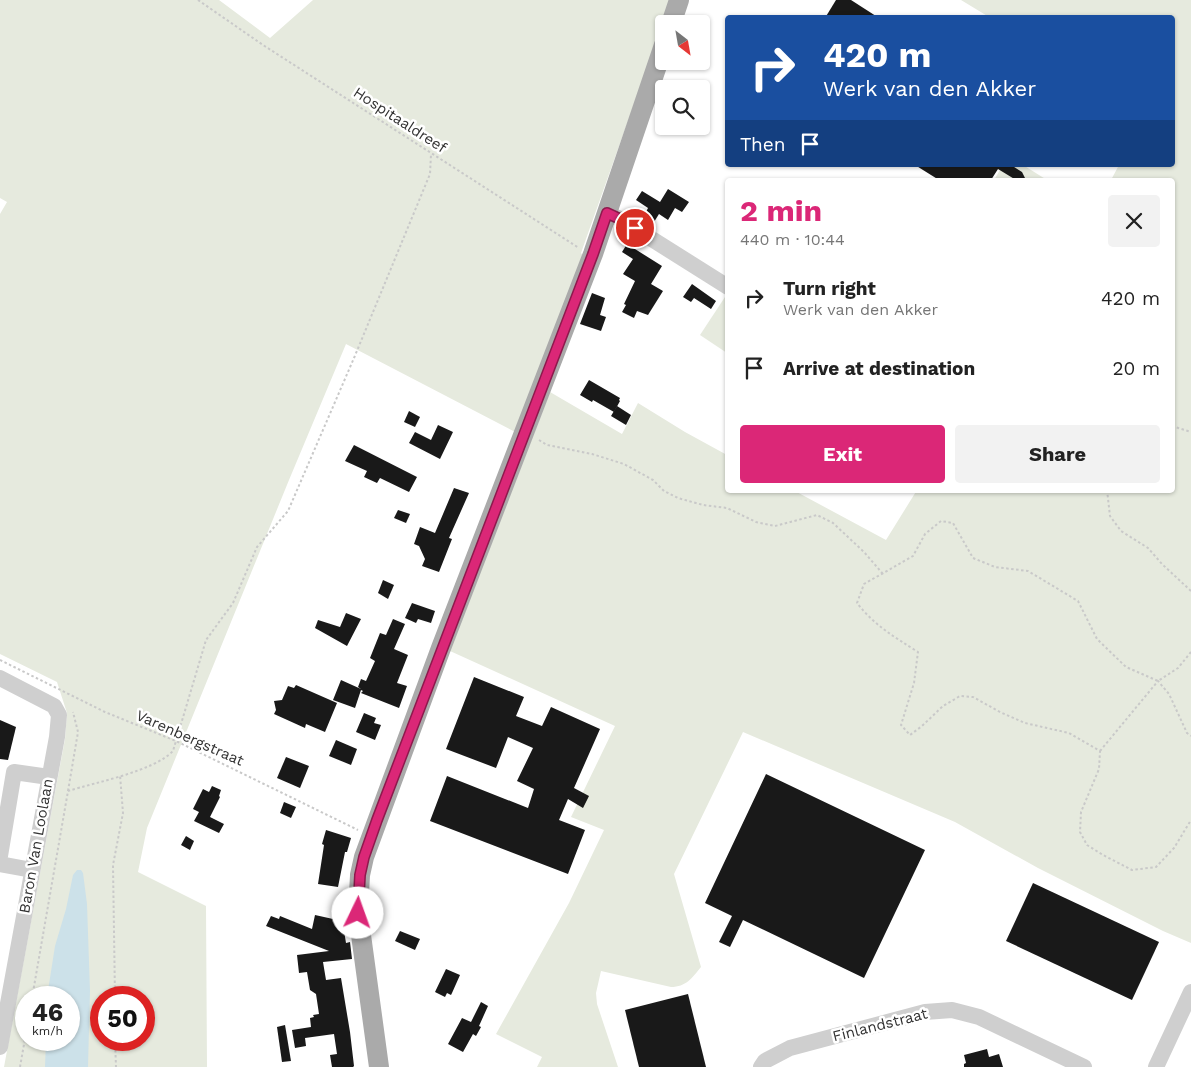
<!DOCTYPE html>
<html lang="en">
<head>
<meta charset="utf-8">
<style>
  :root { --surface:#fff; --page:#f2f2f2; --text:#222; --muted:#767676; --accent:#db2777 }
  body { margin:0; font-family:"Work Sans",sans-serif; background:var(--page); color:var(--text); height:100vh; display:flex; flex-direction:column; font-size:19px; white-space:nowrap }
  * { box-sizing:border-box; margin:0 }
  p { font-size:16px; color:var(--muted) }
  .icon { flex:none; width:28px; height:28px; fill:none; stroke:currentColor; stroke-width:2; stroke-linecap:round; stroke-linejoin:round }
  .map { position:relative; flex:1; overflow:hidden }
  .panel { position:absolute; left:725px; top:178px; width:450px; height:315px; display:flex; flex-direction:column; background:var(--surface); border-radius:5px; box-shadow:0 1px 4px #0004 }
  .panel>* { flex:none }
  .hud { position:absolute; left:725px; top:15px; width:450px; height:152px; border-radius:5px; box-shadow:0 1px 4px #0004; background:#1a4fa0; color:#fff; overflow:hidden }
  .needle { width:32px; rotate:149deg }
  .fabs { position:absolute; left:655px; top:15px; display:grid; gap:10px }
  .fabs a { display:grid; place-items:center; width:55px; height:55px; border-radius:5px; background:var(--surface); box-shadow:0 1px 4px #0004; font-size:25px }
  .speed { position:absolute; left:15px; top:986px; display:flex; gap:10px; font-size:25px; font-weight:700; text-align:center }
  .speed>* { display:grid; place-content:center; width:65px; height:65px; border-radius:50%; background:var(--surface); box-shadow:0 1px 4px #0004; line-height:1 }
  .speed small { font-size:12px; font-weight:400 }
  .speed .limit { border:8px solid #d22; background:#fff; color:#111 }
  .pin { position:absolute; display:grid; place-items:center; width:42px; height:42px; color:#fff; margin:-21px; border:2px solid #fff; border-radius:50%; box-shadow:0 1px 5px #0007 }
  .me { position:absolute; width:55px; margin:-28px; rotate:3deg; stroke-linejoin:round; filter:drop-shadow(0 0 4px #0008) }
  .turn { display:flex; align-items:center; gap:18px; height:105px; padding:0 15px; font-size:22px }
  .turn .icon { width:65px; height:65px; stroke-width:2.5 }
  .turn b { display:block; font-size:35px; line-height:42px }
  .then { display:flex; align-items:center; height:48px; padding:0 15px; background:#0003; gap:10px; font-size:19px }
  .round { display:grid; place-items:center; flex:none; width:52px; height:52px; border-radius:5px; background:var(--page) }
  .summary { display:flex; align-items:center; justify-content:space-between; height:85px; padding:0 15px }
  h1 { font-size:30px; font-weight:700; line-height:38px; color:var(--accent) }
  .cta { display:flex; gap:10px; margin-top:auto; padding:10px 15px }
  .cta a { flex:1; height:58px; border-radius:5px; background:var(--accent); color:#fff; font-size:20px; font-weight:700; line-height:58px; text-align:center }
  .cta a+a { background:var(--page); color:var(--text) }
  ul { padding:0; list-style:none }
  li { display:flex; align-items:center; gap:15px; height:70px; padding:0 15px }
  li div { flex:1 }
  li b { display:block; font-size:19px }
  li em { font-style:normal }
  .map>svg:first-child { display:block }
</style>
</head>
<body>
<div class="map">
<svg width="1191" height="1067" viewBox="0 0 1191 1067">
  <rect width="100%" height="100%" fill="#fff"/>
  <g fill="#e6eade" fill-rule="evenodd">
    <path d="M 0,0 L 219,0 L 270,38 L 313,0 L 671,0 L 581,253 L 584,257 L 517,433 L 346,344 L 289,480 L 147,828 L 138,872 L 206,906 L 207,1067 L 4,1067 L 65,739 L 67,713 L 57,682 L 0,654 L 0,214 L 7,202 L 0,198 ZM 26,998 L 69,998 L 69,1040 L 26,1040 ZM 101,998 L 144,998 L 144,1040 L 101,1040 Z"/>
    <path d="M 961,0 L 1191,0 L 1191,943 L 1163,931 L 1038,868 L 955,822 L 743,732 L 674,874 L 701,967 C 692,978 686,987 671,987 L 601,971 L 596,993 L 597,1004 L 618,1067 L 537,1067 L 542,1057 L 496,1034 L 569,903 L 604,830 L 571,817 L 615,726 L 450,651 L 550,392 L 622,434 L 638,403 L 685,432 L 727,455 L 728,490 L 793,490 L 886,540 L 917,490 L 1172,490 L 1172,180 L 1111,180 L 1119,165 L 1172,165 L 1172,18 L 989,17 Z"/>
    <polygon points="1003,165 1023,165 1047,180 994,180"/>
    <polygon points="725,297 728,299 727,353 700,335"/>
  </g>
  <polygon fill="#cce1e9" points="77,870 81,870 83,873 87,904 90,991 88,1067 45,1067 46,1040 69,1040 69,998 47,997 55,946 66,909 73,875"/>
  <g fill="#191919">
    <polygon points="836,0 851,0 879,18 825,18"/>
    <polygon points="915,165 1011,165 1022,172 1026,180 1016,180 998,169 991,180 939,180"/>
    <polygon points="668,189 689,202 682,212 675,208 668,220 659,214 654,222 644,216 648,208 636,200 642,191 660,202"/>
    <polygon points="627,244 662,266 651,284 663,291 648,315 637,311 634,318 622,312 626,305 624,304 635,281 623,274 633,259 622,252"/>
    <polygon points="692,284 716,301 711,309 694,298 691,302 683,297"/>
    <polygon points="592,293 605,298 600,315 606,317 601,331 580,324"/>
    <polygon points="589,380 620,398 619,400 620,401 614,412 593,400 592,402 580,395"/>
    <polygon points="617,406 631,415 626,425 611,416"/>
    <polygon points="409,411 420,417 415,427 404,422"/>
    <polygon points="438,425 453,432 440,459 409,443 415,432 431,440"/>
    <polygon points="354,445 417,477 409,492 380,478 377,483 364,477 367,471 345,461"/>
    <polygon points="454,488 469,493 449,538 452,539 439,572 422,566 425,559 419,546 414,544 420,527 435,533"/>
    <polygon points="398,510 410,514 406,523 394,518"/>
    <polygon points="383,580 394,585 388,599 378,593"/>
    <polygon points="412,603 435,611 431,623 418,619 416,623 405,618"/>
    <polygon points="346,613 361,619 347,646 315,628 318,620 340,627"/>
    <polygon points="393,619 405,624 394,649 408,655 397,683 407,686 399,708 361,693 363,691 361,690 355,708 333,700 341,680 361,689 358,687 361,679 366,681 375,661 370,658 380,633 386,635"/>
    <polygon points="474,677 524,697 516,716 542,726 551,707 600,729 574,788 589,796 583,808 568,799 559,820 585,830 568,874 430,821 447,776 528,808 534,789 517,781 533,748 508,737 496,768 446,749"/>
    <polygon points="296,685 337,703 325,732 306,724 305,728 274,714 276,710 274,701 282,700 288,686 294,688"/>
    <polygon points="364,713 376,718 374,723 381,725 375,740 356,732"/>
    <polygon points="0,720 16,727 8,760 0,759"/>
    <polygon points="336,740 357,749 351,765 329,756"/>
    <polygon points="286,757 309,766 300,788 277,778"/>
    <polygon points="766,774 925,850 864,978 743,920 730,947 719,942 732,916 705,903"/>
    <polygon points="212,786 221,790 219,796 220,797 210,817 224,824 219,833 194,821 199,812 193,809 203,789 209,792"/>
    <polygon points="284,802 296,807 291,818 280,813"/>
    <polygon points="326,830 351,838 347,852 345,852 338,887 318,884 324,845 322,844"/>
    <polygon points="186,836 194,841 190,850 181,845"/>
    <polygon points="1033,883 1159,942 1132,1000 1006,941"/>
    <polygon points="315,915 333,919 342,918 346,943 350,942 352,959 323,962 326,980 341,978 350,1032 354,1066 353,1067 332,1067 330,1055 337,1054 334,1034 305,1038 306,1046 295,1048 292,1030 311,1027 310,1018 314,1017 313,1015 319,1014 316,994 310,990 307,972 299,973 297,955 329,951 266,926 271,916 279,919 280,916 312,929"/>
    <polygon points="400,931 420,939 415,950 395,941"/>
    <polygon points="446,969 460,975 452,993 451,995 447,993 445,997 435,992"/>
    <polygon points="688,994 706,1067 639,1067 625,1010"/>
    <polygon points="481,1002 488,1006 479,1026 481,1027 476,1036 473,1034 463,1052 448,1044 462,1018 471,1022"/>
    <polygon points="285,1025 291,1061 282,1062 277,1027"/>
    <polygon points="987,1049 989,1057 999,1054 1003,1067 964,1067 964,1064 966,1063 964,1055"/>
  </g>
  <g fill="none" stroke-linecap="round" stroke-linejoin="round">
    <g stroke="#c9c9c9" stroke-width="2" stroke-dasharray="2.5 2.5" stroke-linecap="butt">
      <polyline points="198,0 263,45 579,248"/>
      <polyline points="1172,426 1191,432"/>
      <polyline points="539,440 547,445 592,454 624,464 653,480 664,491 678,498 703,505 727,508 756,522 775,526 817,515 833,523 864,552 883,574"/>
      <polyline points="1107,490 1110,516 1121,531 1148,548 1162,564 1191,591"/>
      <path d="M 1191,652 L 1178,668 L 1158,681 L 1126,667 L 1097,639 L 1078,601 L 1028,571 L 995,567 L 973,558 L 953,523 L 941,521 L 925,534 L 913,556 L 864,584 L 857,603 C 875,626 893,636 918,652 L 914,683 L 901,725 L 910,735 L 922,726 L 943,706 L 960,696 L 973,697 L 1000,712 L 1025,723 L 1069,733 L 1100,751 L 1099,769 L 1081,812 L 1080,832 L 1087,845 L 1103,855 L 1132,870 L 1156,867 L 1174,848 L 1191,820"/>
      <polyline points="0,660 105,712 176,741 358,830"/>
      <polyline points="1100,751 1158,681 1169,694 1187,733 1191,736"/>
      <polyline points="68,791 78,732 73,712"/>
      <path d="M 32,998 L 68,791 C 97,782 154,771 173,751 L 206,640 L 233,603 L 257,547 L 288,511 L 354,358 L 430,174 L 431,154"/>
      <polyline points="115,998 113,865 123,813 120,775"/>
      <polyline points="115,1040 116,1067"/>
      <polyline points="20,1067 26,1033"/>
    </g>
    <g stroke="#cfcfcf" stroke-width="16">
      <polyline points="607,213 620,219 728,287"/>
      <polyline points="0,678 54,706 59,715 57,737 0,1047"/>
      <polyline points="0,856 14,772 49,777"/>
      <polyline points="0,864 32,870"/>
      <polyline points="761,1067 765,1061 790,1048 925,1012 952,1010 979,1017 1084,1067"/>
      <polyline points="1156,1067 1191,992"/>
    </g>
    <g stroke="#aaa" stroke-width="20">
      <polyline points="671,24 679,0"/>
      <polyline points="379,1067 358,913 360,875 364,857 441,648 593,254 664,45"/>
    </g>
  </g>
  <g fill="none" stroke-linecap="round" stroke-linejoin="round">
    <g stroke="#8e194d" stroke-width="12">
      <polyline id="route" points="358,913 360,875 364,857 377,820 593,254 607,213 620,219 635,228"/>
    </g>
    <use href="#route" stroke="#db2777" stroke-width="9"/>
  </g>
  <g text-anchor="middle" stroke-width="5" stroke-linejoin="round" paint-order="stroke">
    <g font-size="15" fill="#323232" stroke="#fff">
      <text transform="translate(400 120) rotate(33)" y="5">Hospitaaldreef</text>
      <text transform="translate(190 738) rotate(24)" y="5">Varenbergstraat</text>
      <text transform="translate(36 846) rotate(-80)" y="5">Baron Van Loolaan</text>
      <text transform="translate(880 1025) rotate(-14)" y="5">Finlandstraat</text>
    </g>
  </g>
</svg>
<div class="fabs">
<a><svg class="needle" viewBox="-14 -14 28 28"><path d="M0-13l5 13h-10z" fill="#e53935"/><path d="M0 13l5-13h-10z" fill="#767676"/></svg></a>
<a><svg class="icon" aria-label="search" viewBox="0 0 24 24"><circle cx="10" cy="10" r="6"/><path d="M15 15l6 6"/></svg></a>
</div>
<div class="speed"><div>46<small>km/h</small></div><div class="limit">50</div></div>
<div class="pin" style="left:635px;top:228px;background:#d93025"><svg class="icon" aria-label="arrive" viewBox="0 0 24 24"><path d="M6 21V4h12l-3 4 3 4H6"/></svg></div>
<svg class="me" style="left:358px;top:913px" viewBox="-20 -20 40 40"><circle r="19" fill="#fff"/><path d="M0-13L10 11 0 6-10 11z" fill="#db2777"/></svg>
<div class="hud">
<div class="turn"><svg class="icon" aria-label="right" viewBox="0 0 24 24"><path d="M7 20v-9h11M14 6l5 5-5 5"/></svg><div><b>420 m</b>Werk van den Akker</div></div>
<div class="then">Then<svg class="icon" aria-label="arrive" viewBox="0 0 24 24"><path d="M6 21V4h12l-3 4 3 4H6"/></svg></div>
</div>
<section class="panel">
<div class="summary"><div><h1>2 min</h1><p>440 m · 10:44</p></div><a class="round"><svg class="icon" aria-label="close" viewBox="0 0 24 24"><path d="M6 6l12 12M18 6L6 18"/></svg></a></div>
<ul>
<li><svg class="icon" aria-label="right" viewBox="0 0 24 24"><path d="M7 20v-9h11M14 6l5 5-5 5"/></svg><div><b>Turn right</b><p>Werk van den Akker</p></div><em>420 m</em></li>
<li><svg class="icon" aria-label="arrive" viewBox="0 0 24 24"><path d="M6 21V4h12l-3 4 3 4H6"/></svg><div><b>Arrive at destination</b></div><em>20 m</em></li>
</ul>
<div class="cta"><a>Exit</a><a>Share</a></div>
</section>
</div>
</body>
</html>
